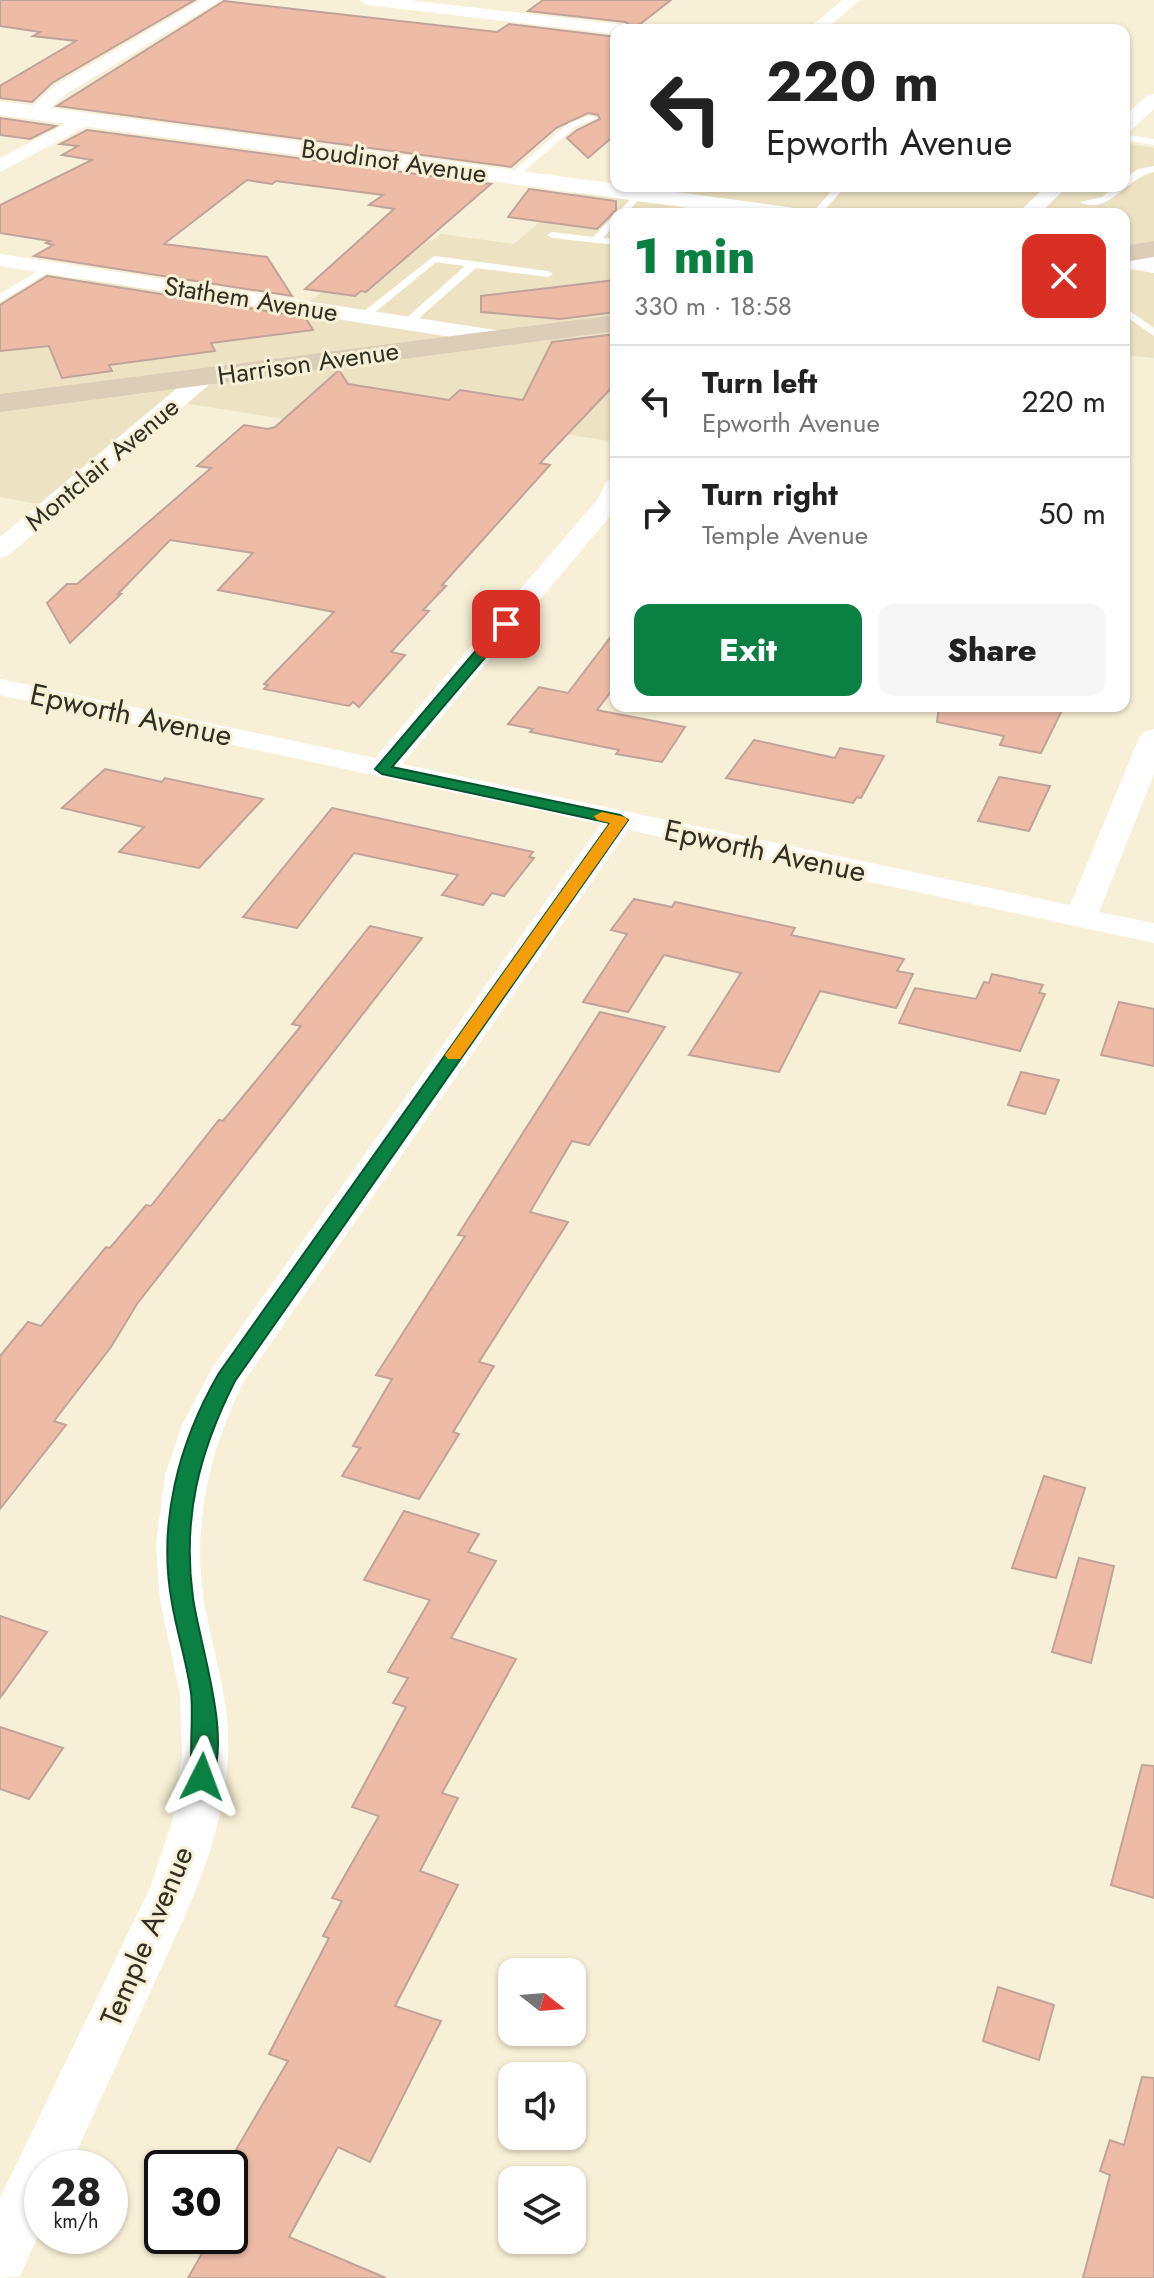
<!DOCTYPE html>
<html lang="en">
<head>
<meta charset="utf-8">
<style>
  :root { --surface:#fff; --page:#f6f6f6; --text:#222; --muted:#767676; --line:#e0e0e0; --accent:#0b8043 }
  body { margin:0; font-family:Jost,sans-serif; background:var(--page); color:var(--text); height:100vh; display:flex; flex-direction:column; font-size:30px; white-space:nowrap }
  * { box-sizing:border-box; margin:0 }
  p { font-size:26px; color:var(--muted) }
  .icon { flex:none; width:44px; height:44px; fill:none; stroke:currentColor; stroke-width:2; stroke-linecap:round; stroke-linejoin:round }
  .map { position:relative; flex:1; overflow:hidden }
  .details { position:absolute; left:610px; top:208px; width:520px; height:504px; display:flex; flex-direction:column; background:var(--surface); border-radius:16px; box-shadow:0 2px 6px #0004 }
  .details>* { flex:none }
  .hud { position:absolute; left:610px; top:24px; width:520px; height:168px; border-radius:16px; box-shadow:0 2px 6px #0004; background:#fff; color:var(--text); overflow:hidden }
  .needle { width:52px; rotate:107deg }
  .tools { position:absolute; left:498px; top:1958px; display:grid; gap:16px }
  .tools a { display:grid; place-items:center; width:88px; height:88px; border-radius:16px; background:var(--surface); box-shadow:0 2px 6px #0004; font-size:40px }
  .speed { position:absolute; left:24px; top:2150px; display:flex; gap:16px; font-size:40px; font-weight:700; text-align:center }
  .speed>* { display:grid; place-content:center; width:104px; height:104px; border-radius:50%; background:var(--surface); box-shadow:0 2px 6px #0004; line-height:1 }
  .speed small { font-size:20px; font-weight:400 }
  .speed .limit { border:4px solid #111; border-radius:12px; background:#fff; color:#111 }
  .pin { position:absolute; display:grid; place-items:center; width:68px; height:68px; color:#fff; margin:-34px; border-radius:16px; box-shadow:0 4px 12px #0006 }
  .me { position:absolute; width:88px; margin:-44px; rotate:3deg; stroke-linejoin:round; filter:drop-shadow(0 0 6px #0008) }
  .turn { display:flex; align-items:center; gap:28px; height:168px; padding:0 24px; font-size:36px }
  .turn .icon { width:104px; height:104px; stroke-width:2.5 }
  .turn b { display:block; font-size:56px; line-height:68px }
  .round { display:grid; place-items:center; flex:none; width:84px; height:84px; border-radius:16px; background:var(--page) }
  .overview { display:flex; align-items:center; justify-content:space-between; height:136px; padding:0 24px }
  h1 { font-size:48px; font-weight:800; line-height:60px; color:var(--accent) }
  .action { display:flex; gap:16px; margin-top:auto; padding:16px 24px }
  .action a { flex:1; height:92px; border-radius:16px; background:var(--accent); color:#fff; font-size:32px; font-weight:800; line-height:92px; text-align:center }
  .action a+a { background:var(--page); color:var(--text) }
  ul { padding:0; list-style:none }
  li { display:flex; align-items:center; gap:24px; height:112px; padding:0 24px; border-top:2px solid var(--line) }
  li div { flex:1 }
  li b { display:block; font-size:30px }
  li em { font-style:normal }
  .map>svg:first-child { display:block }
</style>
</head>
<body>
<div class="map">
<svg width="1154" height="2278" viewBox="0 0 1154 2278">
  <rect width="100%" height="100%" fill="#f8f0d6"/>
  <polygon fill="#ede3c3" points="1124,143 1154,148 1154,358 1124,355 1124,214 616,214 616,442 439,414 413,439 176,402 52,507 0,497 0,339 92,275 303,307 391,236 432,241 441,234 514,244 580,187 641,195 652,186 1124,186"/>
  <g fill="#eebba7" stroke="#c0a49a" stroke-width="2">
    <polygon points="0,0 195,0 52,83 32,102 0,98 0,86 76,41 33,36 40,32 0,26"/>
    <polygon points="543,0 671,0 635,28 625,22 528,11"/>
    <polygon points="224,1 497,32 509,24 616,37 616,134 588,158 567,138 577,130 600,119 598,115 588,113 556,128 511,167 57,106"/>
    <polygon points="0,118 56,126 30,139 0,135"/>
    <polygon points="87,130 491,184 366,292 361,291 355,296 305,289 394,209 369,205 383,195 276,181 272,184 247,180 164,244 267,257 292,296 34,256 53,245 46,243 50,241 0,233 0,205 92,160 62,155 78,146 60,144"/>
    <polygon points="529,189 616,201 616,210 597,229 508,217"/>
    <polygon points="47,276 305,317 313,330 211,343 215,351 109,365 112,371 62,378 49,346 0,351 0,305"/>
    <polygon points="616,280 616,312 560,319 481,312 481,296"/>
    <polygon points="616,334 616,383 540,463 550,465 442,585 446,586 423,610 429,611 391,652 405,655 359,707 353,702 349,706 264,689 268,685 264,684 334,612 218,590 253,553 170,540 118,594 121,594 70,643 47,603 67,584 77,584 211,468 197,466 244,425 268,429 275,427 339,370 348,384 449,400 460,390 523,400 552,342"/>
    <polygon points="616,630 616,685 597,710 685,727 662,762 616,754 619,750 530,732 533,729 508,724 539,687 568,693"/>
    <polygon points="939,706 1064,706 1041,753 1000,745 1004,736 937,722"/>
    <polygon points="754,740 835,758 840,748 884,756 861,798 857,797 853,803 726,778"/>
    <polygon points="105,769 162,782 165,778 263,799 199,868 119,852 144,827 62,808"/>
    <polygon points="999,777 1050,786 1029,831 978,821"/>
    <polygon points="332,808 533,852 529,857 534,858 504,896 492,893 483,905 442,895 458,875 354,853 297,928 243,917"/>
    <polygon points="634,899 672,907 675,902 795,928 791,935 904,959 897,971 913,974 896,1008 820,991 779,1072 689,1055 741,973 664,955 628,1012 583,1002 627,934 611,930"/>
    <polygon points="370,926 422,938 137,1304 111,1347 54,1421 66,1425 0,1509 0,1356 28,1322 41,1326 106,1247 110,1248 146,1205 151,1206 219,1120 223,1121 301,1026 292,1024"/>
    <polygon points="992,974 1043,985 1039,993 1045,994 1020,1051 899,1023 915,988 976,999 984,982 989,983"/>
    <polygon points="1119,1002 1154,1009 1154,1066 1101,1055"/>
    <polygon points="600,1012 665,1027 589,1145 572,1141 530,1212 568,1222 479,1362 494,1366 453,1432 459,1434 419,1499 342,1476 360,1448 353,1446 392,1379 376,1375 465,1236 458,1235"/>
    <polygon points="1021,1072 1059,1080 1045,1114 1008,1105"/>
    <polygon points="1044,1476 1085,1488 1056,1578 1012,1568"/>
    <polygon points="404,1511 479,1534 468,1552 496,1561 451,1638 516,1659 442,1793 458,1798 420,1871 458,1885 395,2006 441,2021 370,2162 338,2147 289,2237 386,2278 188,2278 212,2236 230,2236 230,2160 288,2061 269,2054 329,1938 323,1936 342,1901 332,1898 379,1816 352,1807 406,1707 393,1703 408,1678 388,1672 430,1600 364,1580"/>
    <polygon points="1079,1558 1114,1566 1091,1663 1052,1652"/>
    <polygon points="0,1616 47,1632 0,1698"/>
    <polygon points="0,1727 63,1748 29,1799 0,1789"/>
    <polygon points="1142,1765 1154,1766 1154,1898 1111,1885"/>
    <polygon points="998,1987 1054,2005 1039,2060 983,2041"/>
    <polygon points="1142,2077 1154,2078 1154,2278 1083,2278 1110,2175 1100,2171 1110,2140 1124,2145"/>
  </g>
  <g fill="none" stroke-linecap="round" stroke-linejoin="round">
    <g fill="#fff" fill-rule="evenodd">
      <polygon points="589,116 597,118 575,127 515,179 509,179 509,175 569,123"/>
      <polygon points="1124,134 1154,139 1154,145 1124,140"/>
      <path d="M 1154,166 L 1154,172 C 1128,176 1108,217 1080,202 L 1102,197 L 1115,186 L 1124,186 L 1124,179 L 1138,169 Z"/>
      <polygon points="836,186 846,186 821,214 811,214"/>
      <polygon points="639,191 644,194 642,196 626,214 616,214 616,224 603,238 616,239 616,245 552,238 547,235 552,232 593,237"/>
      <polygon points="434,256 548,271 553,274 548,277 476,268 411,325 403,325 403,321 465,266 436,262 367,319 359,319 359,315"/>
      <polygon points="46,266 55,268 0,302 0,294"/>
      <polygon points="1124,307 1154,328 1154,336 1124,315"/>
    </g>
    <g fill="#fff" fill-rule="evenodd">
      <polygon points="201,0 221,0 66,94 41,116 35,117 26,112 54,86"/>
      <polygon points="359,0 409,0 625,25 633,30 616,30 616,34 367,5"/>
      <polygon points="842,0 860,0 825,30 807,30"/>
      <polygon points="1154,94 1154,109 1131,130 1124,132 1124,116 1148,95"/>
      <polygon points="85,114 91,116 94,120 91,124 0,172 0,158"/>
      <polygon points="1046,186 1068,186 1039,214 1017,214"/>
      <polygon points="0,254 502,331 513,338 502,345 0,266"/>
      <polygon points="203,371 211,373 214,378 211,383 9,555 0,558 0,537 195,373"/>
      <path d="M 616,479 L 616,509 L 402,764 L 1070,905 L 1139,738 L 1144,732 L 1154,729 L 1154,774 L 1099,912 L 1154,923 L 1154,943 L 628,830 L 243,1383 C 209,1452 192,1524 204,1601 C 213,1653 231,1702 228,1756 C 224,1839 187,1912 153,1986 C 125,2046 97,2107 69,2168 L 42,2168 L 42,2227 L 20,2276 L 0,2278 L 0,2198 L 150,1888 L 172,1821 L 182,1756 L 180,1694 L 160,1600 L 156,1545 L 165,1475 L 182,1425 L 212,1368 L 601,824 L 0,695 L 0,679 L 375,758 L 597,500 L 607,481 Z"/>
    </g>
    <g fill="#fff" fill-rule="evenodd">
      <polygon points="0,101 788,207 797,209 800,214 734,214 0,115"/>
      <polygon points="1124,252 1154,257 1154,273 1124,268"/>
    </g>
    <g fill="#dbcdb7" fill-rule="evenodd">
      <polygon points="1154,241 1154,257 1124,262 1124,246"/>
      <polygon points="616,315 616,331 0,412 0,394"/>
    </g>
  </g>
  <path fill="#0b8043" stroke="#07532c" stroke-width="2" d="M 506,620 L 513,624 L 511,627 L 392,767 L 620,815 L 628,820 L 235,1381 C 199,1452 182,1518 193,1598 C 200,1647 233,1739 210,1784 L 202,1787 L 193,1784 C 188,1773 194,1712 191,1693 C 187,1663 177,1633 172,1603 C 157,1523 179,1442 219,1373 L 610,823 L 382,774 L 375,769 L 501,621 Z"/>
  <polygon fill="#f59e0b" points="602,812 625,817 628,820 460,1059 448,1059 445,1055 448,1051 610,823 597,820 594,816"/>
  <g text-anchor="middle" stroke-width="6" stroke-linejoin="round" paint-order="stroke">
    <g font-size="26" fill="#312e24" stroke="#f8f0d6">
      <text transform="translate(394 161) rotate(8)" y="9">Boudinot Avenue</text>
      <text transform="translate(251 299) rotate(9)" y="9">Stathem Avenue</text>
      <text transform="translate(308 363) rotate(-8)" y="9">Harrison Avenue</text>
      <text transform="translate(102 464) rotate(-40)" y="9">Montclair Avenue</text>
    </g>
    <g font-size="30" fill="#312e24" stroke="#f8f0d6">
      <text transform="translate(131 715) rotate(12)" y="10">Epworth Avenue</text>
      <text transform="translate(765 851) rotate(12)" y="10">Epworth Avenue</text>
      <text transform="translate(147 1936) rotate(-67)" y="10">Temple Avenue</text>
    </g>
  </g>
</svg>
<div class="tools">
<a><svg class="needle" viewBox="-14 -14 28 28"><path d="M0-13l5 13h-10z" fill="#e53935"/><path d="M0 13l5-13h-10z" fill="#767676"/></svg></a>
<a><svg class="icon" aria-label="sound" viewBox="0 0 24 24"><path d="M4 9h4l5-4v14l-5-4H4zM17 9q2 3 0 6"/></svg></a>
<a><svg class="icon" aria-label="layers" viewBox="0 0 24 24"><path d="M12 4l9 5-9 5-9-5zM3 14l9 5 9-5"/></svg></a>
</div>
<div class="speed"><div>28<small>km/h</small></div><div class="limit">30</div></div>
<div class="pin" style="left:506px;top:624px;background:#d93025"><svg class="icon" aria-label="arrive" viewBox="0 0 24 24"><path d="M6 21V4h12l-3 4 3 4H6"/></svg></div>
<svg class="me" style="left:202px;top:1777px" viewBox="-20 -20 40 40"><path d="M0-17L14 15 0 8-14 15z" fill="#0b8043" stroke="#fff" stroke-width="4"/></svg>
<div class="hud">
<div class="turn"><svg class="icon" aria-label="left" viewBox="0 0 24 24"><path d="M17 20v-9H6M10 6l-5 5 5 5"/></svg><div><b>220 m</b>Epworth Avenue</div></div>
</div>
<section class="details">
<div class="overview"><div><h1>1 min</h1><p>330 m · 18:58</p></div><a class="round" style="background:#d93025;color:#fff"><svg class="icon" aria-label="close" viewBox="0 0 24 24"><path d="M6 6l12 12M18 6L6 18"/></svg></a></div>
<ul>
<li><svg class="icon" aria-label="left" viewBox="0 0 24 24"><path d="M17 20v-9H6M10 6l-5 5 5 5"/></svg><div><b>Turn left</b><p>Epworth Avenue</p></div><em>220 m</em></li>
<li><svg class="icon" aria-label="right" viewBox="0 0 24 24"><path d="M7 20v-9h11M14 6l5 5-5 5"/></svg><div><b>Turn right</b><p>Temple Avenue</p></div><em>50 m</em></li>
</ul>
<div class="action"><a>Exit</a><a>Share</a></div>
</section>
</div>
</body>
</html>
